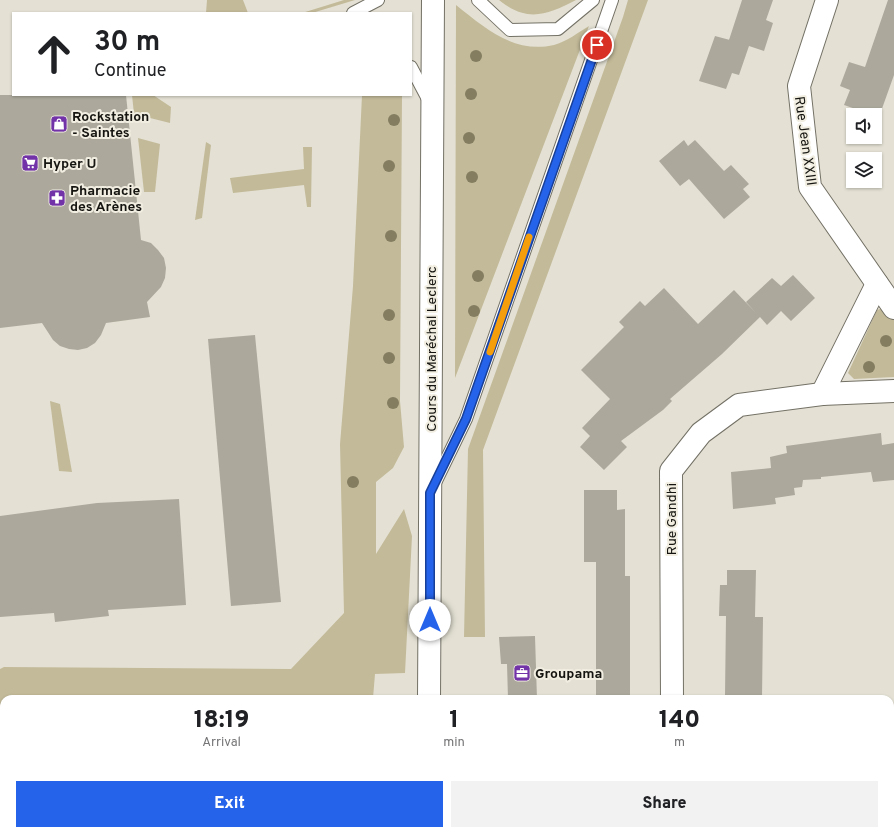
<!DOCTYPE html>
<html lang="en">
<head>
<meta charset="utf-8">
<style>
  :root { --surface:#fff; --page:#f2f2f2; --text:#202124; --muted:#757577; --accent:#2563eb }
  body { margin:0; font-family:Overpass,sans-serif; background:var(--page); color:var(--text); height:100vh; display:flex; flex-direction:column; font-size:15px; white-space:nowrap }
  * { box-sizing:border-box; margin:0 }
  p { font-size:13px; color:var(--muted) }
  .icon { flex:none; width:22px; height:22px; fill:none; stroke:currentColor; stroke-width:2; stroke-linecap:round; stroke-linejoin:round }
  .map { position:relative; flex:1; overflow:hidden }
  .sheet { position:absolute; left:0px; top:695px; width:894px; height:140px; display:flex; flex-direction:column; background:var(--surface); border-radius:12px 12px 0 0; box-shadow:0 1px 3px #0004 }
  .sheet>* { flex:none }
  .hud { position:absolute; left:12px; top:12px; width:400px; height:84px; border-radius:0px; box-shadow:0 1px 3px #0004; background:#fff; color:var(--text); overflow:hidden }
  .buttons { position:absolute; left:846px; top:108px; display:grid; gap:8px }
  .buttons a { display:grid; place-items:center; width:36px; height:36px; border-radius:0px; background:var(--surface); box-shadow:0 1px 3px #0004; font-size:20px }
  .pin { position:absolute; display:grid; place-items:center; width:34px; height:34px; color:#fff; margin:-17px; border:2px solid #fff; border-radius:50%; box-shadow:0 1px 4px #0007 }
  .me { position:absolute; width:44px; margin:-22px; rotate:0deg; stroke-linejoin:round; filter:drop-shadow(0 0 3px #0008) }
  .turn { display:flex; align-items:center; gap:14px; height:84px; padding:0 16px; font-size:18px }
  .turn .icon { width:52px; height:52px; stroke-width:2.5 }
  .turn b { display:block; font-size:28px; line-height:34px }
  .eta { display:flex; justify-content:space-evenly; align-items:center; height:68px; text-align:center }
  .eta b { font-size:24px; font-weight:800; line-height:28px }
  .primary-button { display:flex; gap:8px; margin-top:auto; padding:8px 16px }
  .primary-button a { flex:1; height:46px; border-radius:0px; background:var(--accent); color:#fff; font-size:16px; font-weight:800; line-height:46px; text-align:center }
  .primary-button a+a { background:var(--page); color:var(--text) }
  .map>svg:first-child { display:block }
</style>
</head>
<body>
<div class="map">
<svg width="894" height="835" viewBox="0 0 894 835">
  <rect width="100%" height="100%" fill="#e4e1d4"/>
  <g fill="#c3ba99">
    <polygon points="207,0 243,0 248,13 206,13"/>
    <polygon points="344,0 355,0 312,13 302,13"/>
    <path d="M 499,0 L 576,0 C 547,15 527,23 499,0 Z"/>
    <polygon points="628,0 648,0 483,450 485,637 464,637 468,449 623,17"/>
    <path d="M 456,5 C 485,28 514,54 554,45 C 566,42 579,32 589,26 L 455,378 Z"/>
    <polygon points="132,95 153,95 171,107 170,123 134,114"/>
    <polygon points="362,95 402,95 400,401 404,447 393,468 376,482 376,554 404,509 412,536 405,673 375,674 373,698 366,699 4,699 4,717 0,719 0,669 4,667 291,669 344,613 340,444 353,286"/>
    <polygon points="138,138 160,144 155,192 144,192"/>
    <polygon points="206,142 211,145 202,218 195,220"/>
    <polygon points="303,147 312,147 311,207 307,207 304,185 233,193 230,178 304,169"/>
    <polygon points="886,307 894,318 894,377 854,379 848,373 877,310"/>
    <polygon points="50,401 60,404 72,472 59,471"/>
  </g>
  <g fill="#aca99c">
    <polygon points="742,0 773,0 766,20 773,23 764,51 749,46 739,75 732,73 726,89 699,81 715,36 741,43 729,40"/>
    <polygon points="888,0 894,0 894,75 879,117 844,105 850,90 840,86 849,62 865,67"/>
    <polygon points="0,95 126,95 141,240 151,243 158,250 164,258 166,268 165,278 161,287 147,302 150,317 106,323 101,335 95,343 87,348 78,350 69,349 60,346 53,340 42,323 0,328"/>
    <polygon points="684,140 688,146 695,140 724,171 731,165 749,184 743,189 750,197 724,219 689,179 680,186 659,161"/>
    <polygon points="793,275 815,298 791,321 781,311 767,325 760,317 722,354 670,399 672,401 663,410 621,441 627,447 604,470 580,447 590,436 582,428 610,399 581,370 624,327 619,322 640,301 645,306 664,288 698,324 734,290 756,313 746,302 772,278 781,286"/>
    <polygon points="255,335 281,602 231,606 208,339"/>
    <polygon points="881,433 882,445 894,443 894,480 873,482 871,472 821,477 821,479 803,480 802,487 794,488 795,495 775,498 776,504 733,509 731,472 771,468 770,457 787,453 786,446"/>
    <polygon points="584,490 617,490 617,510 625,509 625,576 630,576 630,699 596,699 596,562 584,562"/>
    <polygon points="179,499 186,605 108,610 109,616 55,622 54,613 0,617 0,516 97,503"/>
    <polygon points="727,570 756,570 755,617 763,617 762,699 735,699 735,696 725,695 726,616 719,616 720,585 727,585"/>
    <polygon points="535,636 537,699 508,699 507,664 501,664 499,637"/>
  </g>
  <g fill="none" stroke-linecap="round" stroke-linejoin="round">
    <g stroke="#737065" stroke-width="14">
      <g id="lane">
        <polyline points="478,0 510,30 558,29 593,0"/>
        <polyline points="353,13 378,0"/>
        <polyline points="411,67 429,101"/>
        <polyline points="434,485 466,419 612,0"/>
        <polyline points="0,738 4,735"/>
      </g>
    </g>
    <g stroke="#737065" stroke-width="24">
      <g id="street">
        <polyline points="827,0 799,86 810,187 894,308"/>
        <polyline points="822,394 877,284"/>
        <polyline points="672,699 671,471 701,433 739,405 822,394 894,391"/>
        <polyline points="673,831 673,835"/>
      </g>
    </g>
    <g stroke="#737065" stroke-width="24">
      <g id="secondary">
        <polyline points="429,699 433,0"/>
        <polyline points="429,835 429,831"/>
      </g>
    </g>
    <use href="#lane" stroke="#fff" stroke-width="12"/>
    <use href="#street" stroke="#fff" stroke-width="22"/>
    <use href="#secondary" stroke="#fff" stroke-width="22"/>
  </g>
  <g fill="#847d60">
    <circle cx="476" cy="56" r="6"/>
    <circle cx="471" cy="94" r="6"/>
    <circle cx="394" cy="120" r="6"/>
    <circle cx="469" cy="138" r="6"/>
    <circle cx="389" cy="166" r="6"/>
    <circle cx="472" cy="177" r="6"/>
    <circle cx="391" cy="236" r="6"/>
    <circle cx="478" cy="276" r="6"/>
    <circle cx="474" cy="311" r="6"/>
    <circle cx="389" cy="315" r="6"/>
    <circle cx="886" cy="341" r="6"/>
    <circle cx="389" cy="358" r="6"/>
    <circle cx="869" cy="367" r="6"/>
    <circle cx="393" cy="403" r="6"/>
    <circle cx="353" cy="482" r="6"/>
  </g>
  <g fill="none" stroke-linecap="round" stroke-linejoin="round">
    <g stroke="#184099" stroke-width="10">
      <polyline id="route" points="430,620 430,493 466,419 597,45"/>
    </g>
    <use href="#route" stroke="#2563eb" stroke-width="7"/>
    <polyline stroke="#f59e0b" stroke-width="7" points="490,352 529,237"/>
  </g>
  <defs>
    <g id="shop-square" transform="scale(0.9)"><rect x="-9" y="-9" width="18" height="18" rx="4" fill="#7333a8" stroke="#f1eee1"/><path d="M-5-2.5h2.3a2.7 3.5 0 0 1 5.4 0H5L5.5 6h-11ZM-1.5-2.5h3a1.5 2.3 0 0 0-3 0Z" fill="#fff"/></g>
    <g id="supermarket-square" transform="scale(0.9)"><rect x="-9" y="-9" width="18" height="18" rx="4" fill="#7333a8" stroke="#f1eee1"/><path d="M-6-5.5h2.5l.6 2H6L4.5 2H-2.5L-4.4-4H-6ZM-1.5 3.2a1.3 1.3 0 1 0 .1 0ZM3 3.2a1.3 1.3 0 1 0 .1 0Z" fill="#fff"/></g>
    <g id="pharmacy-square" transform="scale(0.9)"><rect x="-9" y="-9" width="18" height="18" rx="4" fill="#7333a8" stroke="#f1eee1"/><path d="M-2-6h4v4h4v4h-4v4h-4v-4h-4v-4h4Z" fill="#fff"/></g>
    <g id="office-square" transform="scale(0.9)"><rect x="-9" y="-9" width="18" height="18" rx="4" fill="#7333a8" stroke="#f1eee1"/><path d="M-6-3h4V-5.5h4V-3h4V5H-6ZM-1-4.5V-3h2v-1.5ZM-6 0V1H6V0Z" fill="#fff"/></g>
  </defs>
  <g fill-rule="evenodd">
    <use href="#shop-square" x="59" y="124"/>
    <use href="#supermarket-square" x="30" y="163"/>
    <use href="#pharmacy-square" x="57" y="198"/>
    <use href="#office-square" x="522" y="673"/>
  </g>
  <g text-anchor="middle" stroke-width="4" stroke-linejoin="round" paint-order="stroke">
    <g font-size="14" font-weight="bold" fill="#151410" stroke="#f1eee1" text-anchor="start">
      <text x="72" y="121">Rockstation<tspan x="72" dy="16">- Saintes</tspan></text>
      <text x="43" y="168">Hyper U</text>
      <text x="70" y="195">Pharmacie<tspan x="70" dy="16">des Arènes</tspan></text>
      <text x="535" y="678">Groupama</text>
    </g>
    <g font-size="14" fill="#151410" stroke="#f1eee1">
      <text transform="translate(806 141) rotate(82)" y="5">Rue Jean XXIII</text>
      <text transform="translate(431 349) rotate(-90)" y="5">Cours du Maréchal Leclerc</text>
      <text transform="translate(671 519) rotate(-90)" y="5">Rue Gandhi</text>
    </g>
  </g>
</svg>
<div class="buttons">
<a><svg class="icon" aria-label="sound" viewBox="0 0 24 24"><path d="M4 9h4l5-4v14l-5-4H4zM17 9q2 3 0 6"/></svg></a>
<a><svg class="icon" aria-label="layers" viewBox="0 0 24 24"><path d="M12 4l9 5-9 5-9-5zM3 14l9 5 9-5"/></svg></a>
</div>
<div class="pin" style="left:597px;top:45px;background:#d93025"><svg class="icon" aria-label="arrive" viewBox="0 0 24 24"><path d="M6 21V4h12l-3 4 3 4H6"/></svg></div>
<svg class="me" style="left:430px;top:620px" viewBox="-20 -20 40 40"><circle r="19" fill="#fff"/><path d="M0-13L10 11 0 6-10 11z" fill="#2563eb"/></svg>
<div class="hud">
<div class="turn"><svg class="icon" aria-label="ahead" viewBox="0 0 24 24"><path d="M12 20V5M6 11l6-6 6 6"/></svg><div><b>30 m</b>Continue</div></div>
</div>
<section class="sheet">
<div class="eta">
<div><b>18:19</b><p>Arrival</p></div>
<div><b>1</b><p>min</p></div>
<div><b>140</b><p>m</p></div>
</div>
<div class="primary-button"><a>Exit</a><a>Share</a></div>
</section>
</div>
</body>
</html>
